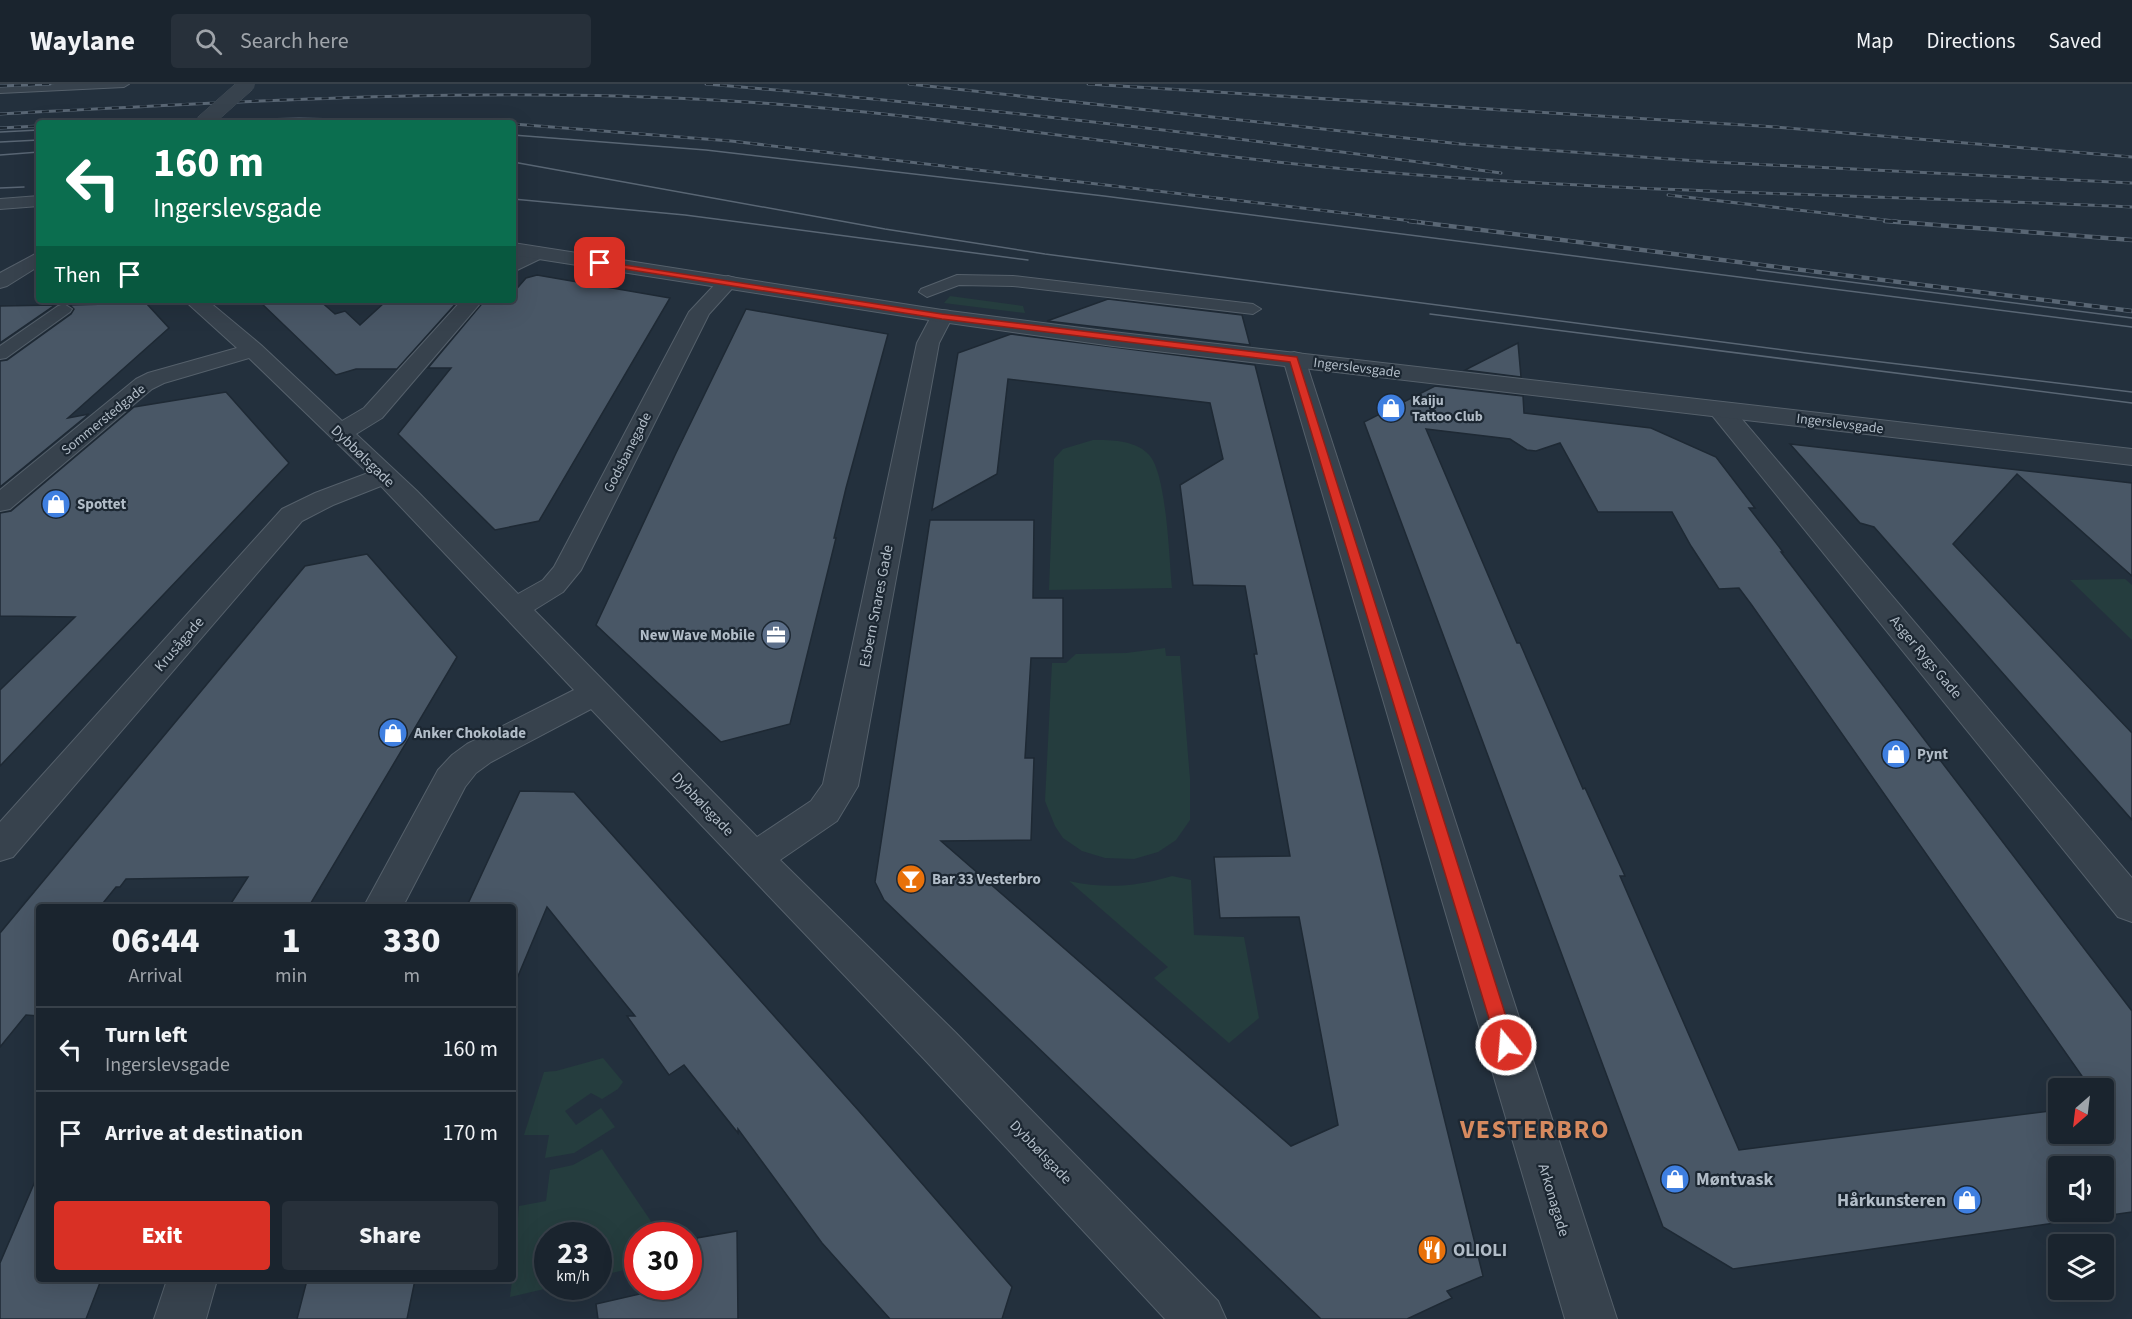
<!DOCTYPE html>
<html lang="en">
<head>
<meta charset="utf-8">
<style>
  :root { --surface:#1a242e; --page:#27303a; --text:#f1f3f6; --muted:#9fa4aa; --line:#38414a; --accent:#d93025 }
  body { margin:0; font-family:"Source Sans 3",sans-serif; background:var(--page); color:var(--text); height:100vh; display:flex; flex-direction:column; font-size:22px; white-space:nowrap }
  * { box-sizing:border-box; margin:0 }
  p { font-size:20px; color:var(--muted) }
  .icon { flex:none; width:33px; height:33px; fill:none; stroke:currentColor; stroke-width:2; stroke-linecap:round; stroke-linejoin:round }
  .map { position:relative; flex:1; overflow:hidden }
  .drawer { position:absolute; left:36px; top:820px; width:480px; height:378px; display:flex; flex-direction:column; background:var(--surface); border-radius:6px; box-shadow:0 6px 24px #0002,0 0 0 2px var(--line) }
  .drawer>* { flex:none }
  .top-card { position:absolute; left:36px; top:36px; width:480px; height:183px; border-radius:6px; box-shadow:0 6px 24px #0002,0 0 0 2px var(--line); background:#0b6e4f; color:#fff; overflow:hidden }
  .needle { width:39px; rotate:208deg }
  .buttons { position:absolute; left:2048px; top:994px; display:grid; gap:12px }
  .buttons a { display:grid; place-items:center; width:66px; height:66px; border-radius:6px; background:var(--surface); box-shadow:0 6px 24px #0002,0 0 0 2px var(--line); font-size:30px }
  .speed { position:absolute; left:534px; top:1138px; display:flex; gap:12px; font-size:30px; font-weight:700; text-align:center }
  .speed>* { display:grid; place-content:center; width:78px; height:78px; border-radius:50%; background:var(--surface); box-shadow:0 6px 24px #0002,0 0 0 2px var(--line); line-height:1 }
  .speed small { font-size:15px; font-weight:400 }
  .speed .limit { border:9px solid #d22; background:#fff; color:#111 }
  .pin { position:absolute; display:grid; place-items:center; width:51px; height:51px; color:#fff; margin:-26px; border-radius:12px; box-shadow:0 3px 9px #0006 }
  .me { position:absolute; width:66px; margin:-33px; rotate:343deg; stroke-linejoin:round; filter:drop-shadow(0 0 4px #0008) }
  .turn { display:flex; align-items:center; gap:21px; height:126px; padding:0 18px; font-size:27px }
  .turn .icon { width:78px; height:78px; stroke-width:2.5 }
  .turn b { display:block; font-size:42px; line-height:51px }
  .then { display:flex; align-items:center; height:57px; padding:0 18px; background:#0003; gap:12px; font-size:22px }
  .eta { display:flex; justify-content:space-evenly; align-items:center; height:102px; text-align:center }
  .eta b { font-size:36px; font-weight:800; line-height:42px }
  .button { display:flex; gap:12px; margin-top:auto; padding:12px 18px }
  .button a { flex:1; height:69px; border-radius:6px; background:var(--accent); color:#fff; font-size:24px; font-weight:800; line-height:69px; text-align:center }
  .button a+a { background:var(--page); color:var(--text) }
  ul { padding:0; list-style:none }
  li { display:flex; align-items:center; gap:18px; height:84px; padding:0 18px; border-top:2px solid var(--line) }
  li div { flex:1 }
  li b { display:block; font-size:22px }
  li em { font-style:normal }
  header { display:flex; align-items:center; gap:36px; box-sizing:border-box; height:84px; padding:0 30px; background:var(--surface); border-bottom:2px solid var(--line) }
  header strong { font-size:28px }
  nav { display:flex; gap:33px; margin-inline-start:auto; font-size:21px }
  .search { width:420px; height:54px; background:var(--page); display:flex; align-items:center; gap:15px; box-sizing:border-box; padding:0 21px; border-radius:6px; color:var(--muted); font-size:22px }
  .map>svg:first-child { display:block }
</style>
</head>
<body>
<header>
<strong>Waylane</strong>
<div class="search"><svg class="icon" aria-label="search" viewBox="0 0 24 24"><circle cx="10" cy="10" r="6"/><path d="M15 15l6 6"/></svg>Search here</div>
<nav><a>Map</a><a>Directions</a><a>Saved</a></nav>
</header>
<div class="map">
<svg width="2132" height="1235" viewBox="0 0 2132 1235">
  <rect width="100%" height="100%" fill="#23303d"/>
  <g fill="#253d3e">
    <polygon points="950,212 1023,222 1025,229 944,219"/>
    <path d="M 1093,356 C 1111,356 1137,356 1150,372 C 1167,393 1169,475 1172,504 L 1049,506 L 1054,375 L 1063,365 Z"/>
    <polygon points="2125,495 2132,501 2132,556 2070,496"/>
    <polygon points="1165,564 1166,572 1180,572 1190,695 1190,736 1176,756 1158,768 1134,775 1105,774 1082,767 1063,754 1055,742 1045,717 1052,579 1066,579 1076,570 1126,569"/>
    <path d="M 1172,792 L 1191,796 L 1194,851 L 1244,853 L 1259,934 L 1229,959 L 1154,894 L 1168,883 L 1069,797 C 1105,805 1136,803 1172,792 Z"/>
    <polygon points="603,974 623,998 618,1005 602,1015 591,1009 565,1027 576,1041 601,1024 615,1043 574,1069 545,1074 549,1051 524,1051 544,988 556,987"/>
    <polygon points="602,1065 661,1152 638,1152 637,1183 599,1192 598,1152 548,1152 548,1203 553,1203 510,1213 515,1172 513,1172 513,1147 517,1146 519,1122 546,1117 550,1086 573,1081"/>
  </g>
  <g fill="#495766" stroke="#1e2934" stroke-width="1.5" fill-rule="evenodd">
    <polygon points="537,191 670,214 539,437 495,446 398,350 451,284 428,284 485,216 513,216 513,209 526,194"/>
    <polygon points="1108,215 1242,231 1250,261 1047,237"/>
    <polygon points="258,216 319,216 335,230 345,227 360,241 384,219 391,219 394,216 459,216 397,285 356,285 336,291"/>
    <polygon points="146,219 169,244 68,334 89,330 0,403 0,277 7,276 71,230 74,225 70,221"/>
    <polygon points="55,221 0,259 0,222"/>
    <polygon points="746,225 888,250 846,404 834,454 836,454 790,640 721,658 596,541 676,369"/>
    <polygon points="1011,250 1255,281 1380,773 1483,1192 1447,1207 1452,1214 1407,1235 1321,1235 884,816 875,798 930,436 1034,436 1033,514 1063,514 1063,574 1031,574 1025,674 1034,674 1031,756 941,757 1291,1062 1338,1041 1299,833 1220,834 1214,773 1290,772 1254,570 1257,570 1245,502 1193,501 1180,401 1223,375 1210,319 1008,295 997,390 932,426 958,269"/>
    <polygon points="1518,259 1521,293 1465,286"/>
    <path d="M 1435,302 L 1523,312 L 1524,329 L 1651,344 L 1716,373 L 1755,424 L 1749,424 L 1783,468 L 1781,468 L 2132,927 L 2132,1128 L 1733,1185 L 1663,1143 L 1364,338 ZM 1426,345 L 1510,355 L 1527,366 L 1536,367 L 1560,359 L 1598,428 L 1672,428 L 1691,462 L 1719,505 L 1739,504 L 1751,520 L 2091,1005 L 2103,1005 L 2103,1050 L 2058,1050 L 2058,1026 L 1739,1066 L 1620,792 L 1625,792 L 1585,704 L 1583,705 L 1520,559 L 1517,559 ZM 2058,1083 L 2103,1083 L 2103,1128 L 2058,1128 Z"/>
    <polygon points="226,308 289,379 0,682 0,606 75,533 0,532 0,429 11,427 134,323"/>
    <polygon points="1790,360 2132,399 2132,492 2017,390 1953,460 2132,649 2132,736 1874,443 1860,439"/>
    <polygon points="367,470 457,573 308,824 228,824 248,793 126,795 120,803 116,803 99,824 39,824 39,932 26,931 0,963 0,849 305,482"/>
    <polygon points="520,707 574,708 859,1027 1012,1203 1002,1235 890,1235 822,1159 738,1045 738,1049 684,981 669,991 627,932 635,932 547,823 513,904 513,824 466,824"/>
    <polygon points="39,1088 39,1196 101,1196 86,1235 0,1235 0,1179"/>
    <polygon points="737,1147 738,1235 598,1235 596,1220 670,1203 688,1203 688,1199 698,1196 697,1154"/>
    <polygon points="307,1196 415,1196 407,1235 297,1235"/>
  </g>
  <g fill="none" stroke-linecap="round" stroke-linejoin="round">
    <g stroke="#55606b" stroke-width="2">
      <g id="service">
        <polygon points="56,0 129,0 124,3 0,9 0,3"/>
        <polygon points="957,191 1013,192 1253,220 1261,225 1253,230 1013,202 959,201 927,213 919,208 921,205"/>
        <polygon points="64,220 72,225 70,228 6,274 0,275 0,262 58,222"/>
      </g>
    </g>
    <g stroke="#55606b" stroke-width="2">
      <g id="minor">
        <polygon points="537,163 544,165 547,169 544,173 513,188 513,174"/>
        <polygon points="728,192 735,194 738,198 709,230 581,486 563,508 534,526 757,753 811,717 823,700 917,259 934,227 942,226 950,227 953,232 939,259 858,702 837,737 780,776 955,948 1218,1217 1226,1235 1165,1235 925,976 591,625 491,678 476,689 465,703 402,824 363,824 438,686 452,671 467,660 574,606 381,402 333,421 302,437 13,773 0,777 0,738 282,425 315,409 368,389 249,274 164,299 152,305 10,425 0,427 0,406 136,295 148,289 237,264 184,216 207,216 261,261 342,337 364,324 462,216 483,216 382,334 356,350 417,407 518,510 543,496 554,483 689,228 721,194"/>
        <polygon points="1294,268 1302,270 1305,275 1617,1235 1565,1235 1283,275 1286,270"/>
        <polygon points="1720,318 1729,320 2132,794 2132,838 2118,833 1711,330 1708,325 1711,320"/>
        <polygon points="167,1196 217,1196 206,1235 154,1235"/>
      </g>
    </g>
    <g stroke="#55606b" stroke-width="2">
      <g id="tertiary">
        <polygon points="39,112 39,122 0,125 0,115"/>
        <polygon points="513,159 942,226 1113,248 2132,365 2132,381 1113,262 942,238 513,171"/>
        <polygon points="39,168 39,182 7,202 0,204 0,189"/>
      </g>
    </g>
    <use href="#service" fill="#37424d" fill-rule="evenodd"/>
    <use href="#minor" fill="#37424d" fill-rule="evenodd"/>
    <use href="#tertiary" fill="#37424d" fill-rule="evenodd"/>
    <g stroke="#596674" stroke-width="1.5">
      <polyline points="0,48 39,46"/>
      <polyline points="513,51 706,66 1104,112 2132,243"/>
      <polyline points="0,58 39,56"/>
      <polyline points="0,71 39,68"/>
      <polyline points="513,78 885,145 1045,170 1806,269 2132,308"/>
      <polyline points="0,104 24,103"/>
      <polyline points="513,115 685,131 1028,176"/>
      <polyline points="1757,186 2132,234"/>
      <polyline points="1430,230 2132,319"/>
    </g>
    <g stroke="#596674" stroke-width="3">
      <g id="rail-far1">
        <path d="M 706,0 C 972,22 1237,53 1501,89"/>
        <polyline points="909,0 1461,60 1712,78 2132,99"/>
        <polyline points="1088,0 1776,43 2132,73"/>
        <polyline points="0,2 50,0"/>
        <path d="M 0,30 C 243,17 487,2 730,17 C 948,30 1163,70 1381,88 C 1631,109 1882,111 2132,123"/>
        <polyline points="101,39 299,35 496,39"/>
        <polyline points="513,40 731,57 1421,138"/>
        <polyline points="0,44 39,42"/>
        <polyline points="1668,111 1903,138"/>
      </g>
    </g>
    <g stroke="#596674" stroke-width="4.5">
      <g id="rail">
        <polyline points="1409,137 2132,227"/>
        <polyline points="1885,137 2132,156"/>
      </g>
    </g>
    <use href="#rail-far1" stroke="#1c2732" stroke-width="2" stroke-dasharray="7" stroke-linecap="butt"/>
    <use href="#rail" stroke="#1c2732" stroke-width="3" stroke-dasharray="8" stroke-linecap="butt"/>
    <g stroke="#55606b" stroke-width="16" stroke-linecap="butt">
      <polyline id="tertiary-bridge" points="203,39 247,0"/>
    </g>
    <use href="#tertiary-bridge" stroke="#37424d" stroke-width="16"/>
  </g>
  <polygon fill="#d93025" stroke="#8d1f18" stroke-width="1.5" points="598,177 942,230 1297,273 1515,961 1513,966 1506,969 1500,966 1497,961 1290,278 942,235 600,181 596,179"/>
  <defs>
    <g id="shop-disc" transform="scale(1.5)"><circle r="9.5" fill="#3f7fe0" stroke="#1c2732"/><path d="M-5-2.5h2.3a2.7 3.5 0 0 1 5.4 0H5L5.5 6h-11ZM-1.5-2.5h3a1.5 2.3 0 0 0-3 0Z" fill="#fff"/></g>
    <g id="office-disc" transform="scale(1.5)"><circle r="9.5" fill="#5c6f8a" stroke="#1c2732"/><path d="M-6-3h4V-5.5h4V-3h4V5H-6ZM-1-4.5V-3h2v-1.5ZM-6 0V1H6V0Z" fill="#fff"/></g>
    <g id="bar-disc" transform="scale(1.5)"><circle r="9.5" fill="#e8710a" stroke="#1c2732"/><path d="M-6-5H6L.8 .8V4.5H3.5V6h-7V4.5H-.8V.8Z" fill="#fff"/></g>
    <g id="restaurant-disc" transform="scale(1.5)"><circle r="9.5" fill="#e8710a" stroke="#1c2732"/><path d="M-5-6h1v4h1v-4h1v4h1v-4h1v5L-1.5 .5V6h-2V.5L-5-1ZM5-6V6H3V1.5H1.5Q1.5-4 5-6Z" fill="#fff"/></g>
  </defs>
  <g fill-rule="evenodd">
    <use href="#shop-disc" x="1391" y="324"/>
    <use href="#shop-disc" x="56" y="420"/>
    <use href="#office-disc" x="776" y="551"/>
    <use href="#shop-disc" x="393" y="649"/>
    <use href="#shop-disc" x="1896" y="670"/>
    <use href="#bar-disc" x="911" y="795"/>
    <use href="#shop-disc" x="1675" y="1095"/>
    <use href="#shop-disc" x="1967" y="1116"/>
    <use href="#restaurant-disc" x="1432" y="1166"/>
  </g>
  <g text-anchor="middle" stroke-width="4.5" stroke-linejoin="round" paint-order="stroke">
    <g font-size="14" fill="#b2bdc8" stroke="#1c2732">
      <text transform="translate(1357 283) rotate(7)" y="5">Ingerslevsgade</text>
      <text transform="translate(103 335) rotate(-39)" y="5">Sommerstedgade</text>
      <text transform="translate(1840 339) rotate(7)" y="5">Ingerslevsgade</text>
      <text transform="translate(627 368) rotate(-63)" y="5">Godsbanegade</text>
    </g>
    <g font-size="14" font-weight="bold" fill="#b2bdc8" stroke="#1c2732" text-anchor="start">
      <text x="1412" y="321">Kaiju<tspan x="1412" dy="16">Tattoo Club</tspan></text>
    </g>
    <g font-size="15" fill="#b2bdc8" stroke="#1c2732">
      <text transform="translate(363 372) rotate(44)" y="5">Dybbølsgade</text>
      <text transform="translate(876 522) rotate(-79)" y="5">Esbern Snares Gade</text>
      <text transform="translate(179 560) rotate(-49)" y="5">Krusågade</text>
      <text transform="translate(1926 573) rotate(50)" y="5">Asger Rygs Gade</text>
      <text transform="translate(703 720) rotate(46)" y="5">Dybbølsgade</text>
      <text transform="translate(1041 1068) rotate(46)" y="5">Dybbølsgade</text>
      <text transform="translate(1554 1116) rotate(73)" y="5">Arkonagade</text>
    </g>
    <g font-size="15" font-weight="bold" fill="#b2bdc8" stroke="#1c2732" text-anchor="start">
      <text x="77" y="425">Spottet</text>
      <text x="755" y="556" text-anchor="end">New Wave Mobile</text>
      <text x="414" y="654">Anker Chokolade</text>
      <text x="1917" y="675">Pynt</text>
      <text x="932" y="800">Bar 33 Vesterbro</text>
    </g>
    <g font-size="18" font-weight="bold" fill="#b2bdc8" stroke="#1c2732" text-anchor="start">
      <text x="1696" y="1101">Møntvask</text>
      <text x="1946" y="1122" text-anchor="end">Hårkunsteren</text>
      <text x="1453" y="1172">OLIOLI</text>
    </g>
    <g font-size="26" font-weight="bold" letter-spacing="1.5" fill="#d68a5f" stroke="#1c2732">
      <text x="1535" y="1054">VESTERBRO</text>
    </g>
  </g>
</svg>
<div class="buttons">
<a><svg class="needle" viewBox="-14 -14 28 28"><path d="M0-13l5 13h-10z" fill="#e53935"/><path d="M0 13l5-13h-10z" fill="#9fa4aa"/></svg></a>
<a><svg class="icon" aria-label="sound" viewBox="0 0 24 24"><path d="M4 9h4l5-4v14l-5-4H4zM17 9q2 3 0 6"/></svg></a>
<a><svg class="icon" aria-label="layers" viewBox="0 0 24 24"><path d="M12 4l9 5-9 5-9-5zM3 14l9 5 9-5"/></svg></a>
</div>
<div class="speed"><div>23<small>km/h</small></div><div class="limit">30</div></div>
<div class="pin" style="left:600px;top:179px;background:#d93025"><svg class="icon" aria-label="arrive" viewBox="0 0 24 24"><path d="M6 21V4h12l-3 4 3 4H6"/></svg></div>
<svg class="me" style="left:1506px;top:961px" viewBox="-20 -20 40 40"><circle r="17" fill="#d93025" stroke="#fff" stroke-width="3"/><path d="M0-11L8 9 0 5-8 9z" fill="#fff"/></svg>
<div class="top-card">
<div class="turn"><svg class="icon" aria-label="left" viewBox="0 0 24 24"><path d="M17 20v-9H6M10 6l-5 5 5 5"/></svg><div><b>160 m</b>Ingerslevsgade</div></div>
<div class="then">Then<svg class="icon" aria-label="arrive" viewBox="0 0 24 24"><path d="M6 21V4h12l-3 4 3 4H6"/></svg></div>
</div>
<section class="drawer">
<div class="eta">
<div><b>06:44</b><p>Arrival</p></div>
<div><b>1</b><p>min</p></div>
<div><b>330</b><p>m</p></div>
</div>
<ul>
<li><svg class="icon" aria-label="left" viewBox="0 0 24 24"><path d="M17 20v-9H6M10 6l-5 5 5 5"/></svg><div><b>Turn left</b><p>Ingerslevsgade</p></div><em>160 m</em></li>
<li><svg class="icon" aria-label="arrive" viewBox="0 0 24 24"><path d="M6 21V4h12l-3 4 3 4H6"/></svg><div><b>Arrive at destination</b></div><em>170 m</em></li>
</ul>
<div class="button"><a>Exit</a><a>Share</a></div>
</section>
</div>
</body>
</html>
